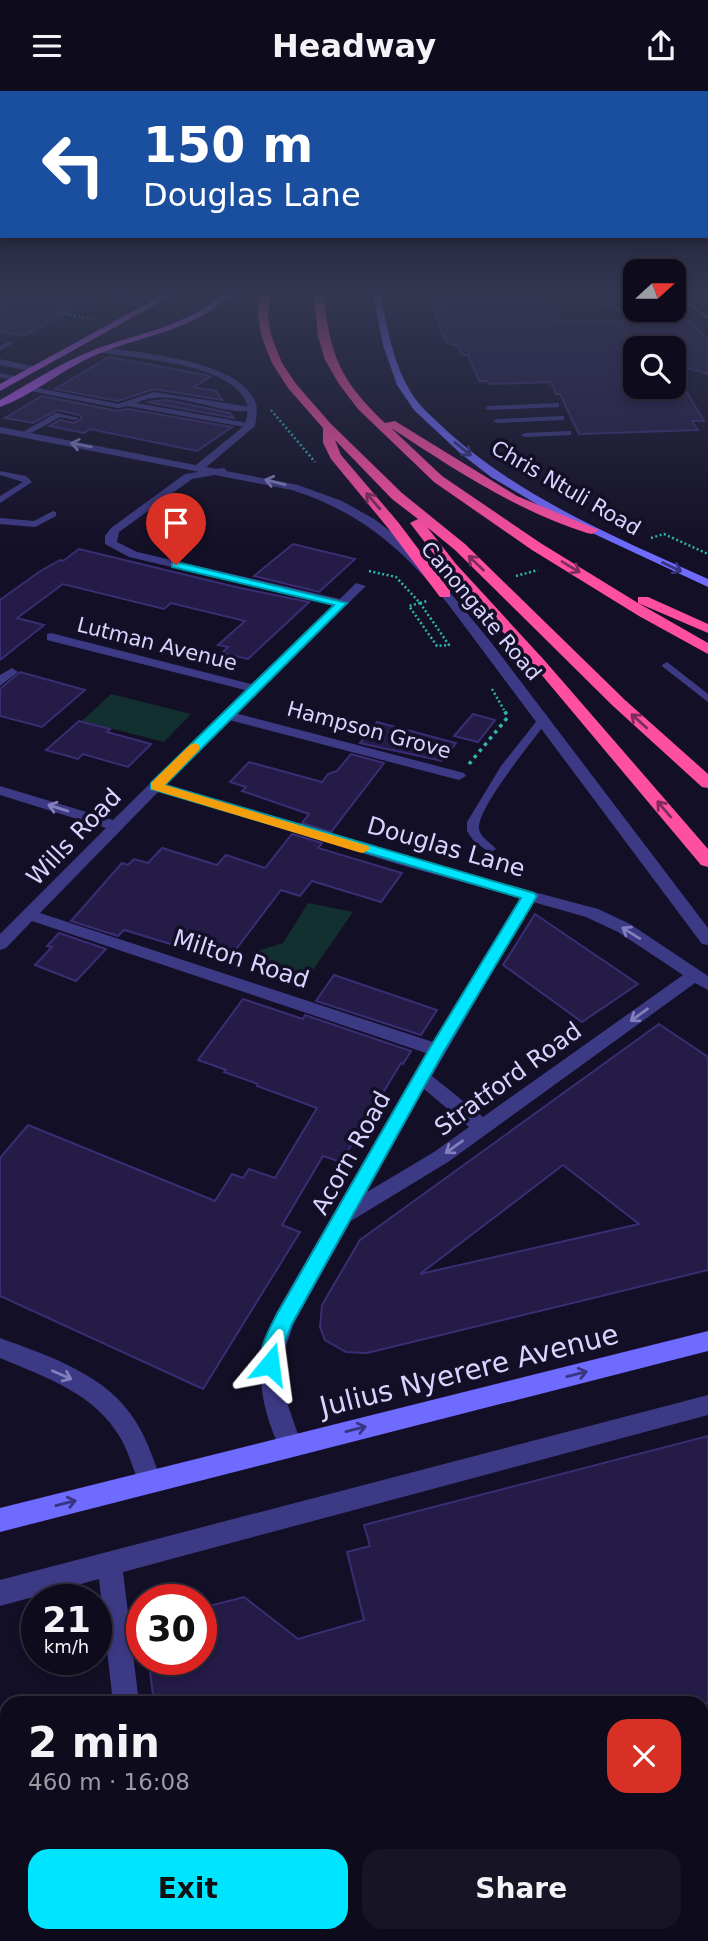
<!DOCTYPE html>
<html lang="en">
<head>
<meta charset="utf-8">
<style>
  :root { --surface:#0e0b1c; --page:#171425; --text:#f1f3f6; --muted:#9b9ba3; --line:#2e2b3b; --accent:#00e5ff }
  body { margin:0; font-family:"DejaVu Sans",sans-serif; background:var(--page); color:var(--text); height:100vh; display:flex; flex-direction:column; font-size:26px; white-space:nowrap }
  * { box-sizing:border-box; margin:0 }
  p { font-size:23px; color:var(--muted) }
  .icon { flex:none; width:38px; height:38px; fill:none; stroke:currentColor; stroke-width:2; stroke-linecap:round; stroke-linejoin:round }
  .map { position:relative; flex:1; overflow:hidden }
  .drawer { position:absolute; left:0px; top:1605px; width:709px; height:247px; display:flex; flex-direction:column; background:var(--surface); border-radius:21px 21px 0 0; box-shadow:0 4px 10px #0003,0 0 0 2px var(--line) }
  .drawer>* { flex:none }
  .hud { position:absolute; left:0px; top:0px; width:709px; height:147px; box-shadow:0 4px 10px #0003,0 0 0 2px var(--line); background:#1a4fa0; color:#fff; overflow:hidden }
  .needle { width:46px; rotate:69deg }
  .tools { position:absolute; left:623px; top:168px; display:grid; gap:14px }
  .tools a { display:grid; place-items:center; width:63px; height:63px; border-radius:14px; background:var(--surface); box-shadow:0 4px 10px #0003,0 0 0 2px var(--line); font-size:35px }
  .speed { position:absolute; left:21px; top:1493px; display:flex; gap:14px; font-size:35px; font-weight:700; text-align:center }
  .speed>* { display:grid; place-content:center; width:91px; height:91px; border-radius:50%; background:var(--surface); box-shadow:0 4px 10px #0003,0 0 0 2px var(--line); line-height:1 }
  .speed small { font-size:18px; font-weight:400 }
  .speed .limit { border:10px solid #d22; background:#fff; color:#111 }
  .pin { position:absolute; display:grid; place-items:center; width:60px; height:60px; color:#fff; margin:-72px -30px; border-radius:50% 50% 50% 0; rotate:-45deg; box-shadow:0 0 7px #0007 }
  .pin .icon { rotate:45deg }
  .me { position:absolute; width:77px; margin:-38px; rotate:16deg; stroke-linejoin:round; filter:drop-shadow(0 0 5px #0008) }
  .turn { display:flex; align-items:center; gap:24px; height:147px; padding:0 28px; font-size:32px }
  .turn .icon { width:91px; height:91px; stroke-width:2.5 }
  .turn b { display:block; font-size:49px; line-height:60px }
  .round { display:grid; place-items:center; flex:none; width:74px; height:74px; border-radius:21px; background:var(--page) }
  .overview { display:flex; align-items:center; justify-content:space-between; height:119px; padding:0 28px }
  h1 { font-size:42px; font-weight:700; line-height:52px }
  .cta { display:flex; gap:14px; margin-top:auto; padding:14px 28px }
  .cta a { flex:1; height:80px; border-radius:21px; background:var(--accent); color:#111; font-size:28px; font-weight:700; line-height:80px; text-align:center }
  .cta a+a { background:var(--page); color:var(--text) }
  header { display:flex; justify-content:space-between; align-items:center; height:91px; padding:0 28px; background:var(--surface); font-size:32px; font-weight:700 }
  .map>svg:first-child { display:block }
</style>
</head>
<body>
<header><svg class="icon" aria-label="menu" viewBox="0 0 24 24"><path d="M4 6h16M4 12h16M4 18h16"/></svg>Headway<svg class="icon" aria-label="share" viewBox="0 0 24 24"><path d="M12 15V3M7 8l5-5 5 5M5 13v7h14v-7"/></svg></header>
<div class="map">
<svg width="708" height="1850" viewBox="0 0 708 1850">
  <rect width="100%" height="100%" fill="#130f26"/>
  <g fill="#12302f">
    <polygon points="111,603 191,623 164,651 82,630"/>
    <polygon points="308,812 353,821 301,896 254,878 260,859 283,852"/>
  </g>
  <g fill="#241b47" stroke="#3b2d73" stroke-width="2" fill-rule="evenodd">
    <polygon points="0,200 81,200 98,205 23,245 0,241"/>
    <polygon points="437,200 534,200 555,230 691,230 703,244 708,246 708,283 674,273 674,257 635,257 635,296 674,296 674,280 704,330 692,330 698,339 579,343 560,303 556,303 551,291 489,293 487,290 479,290 468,264 462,264 458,255 447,252 444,246 434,219 444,216"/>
    <polygon points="109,266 206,284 210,286 194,296 216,300 222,309 154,298 118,310 55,298"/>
    <polygon points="42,305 117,320 128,318 232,336 197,360 90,338 84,342 49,335 60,329 74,332 82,328 80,324 57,319 33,332 5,327"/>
    <polygon points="167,309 230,322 234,327 147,311"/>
    <polygon points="293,453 355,468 319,501 254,485"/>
    <polygon points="79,458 240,497 309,511 248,568 222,562 228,556 218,554 245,530 171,512 164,518 63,493 17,527 44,534 0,569 0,509 39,481 60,469 63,470"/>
    <polygon points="20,581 85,599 42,636 0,625 0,598"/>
    <polygon points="473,623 495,629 478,651 454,645"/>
    <polygon points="79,630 110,638 107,641 151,653 128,676 83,663 78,668 46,659"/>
    <polygon points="377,631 456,652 442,670 360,652"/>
    <polygon points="351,663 384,672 331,741 302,732 309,723 242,700 246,696 230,691 249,671 322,691 328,683 337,680"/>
    <polygon points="292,743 322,752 318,757 402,782 381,811 312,790 300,805 281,799 227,870 124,839 118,845 71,830 122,772 128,774 134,768 148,772 162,757 217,774 226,764 265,777"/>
    <polygon points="535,823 638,893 582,931 503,874"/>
    <polygon points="59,842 106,858 76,890 35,874 52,856 47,855"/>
    <polygon points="334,884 437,919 421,944 316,910"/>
    <polygon points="243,908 303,928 305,924 411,960 403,973 401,972 341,1071 323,1065 282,1134 300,1141 203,1298 0,1205 0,1067 28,1034 215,1110 232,1083 243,1087 249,1078 275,1087 317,1017 257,995 258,993 224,981 226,979 198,969"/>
    <path d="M 659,933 L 708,966 L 708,1179 L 367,1262 L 346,1261 L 325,1249 L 320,1236 L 322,1214 L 360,1149 ZM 563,1074 L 639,1133 L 420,1183 Z"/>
    <polygon points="708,1345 708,1612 154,1612 150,1581 184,1571 184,1568 201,1568 201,1517 244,1506 298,1548 364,1529 347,1461 370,1455 364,1434"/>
  </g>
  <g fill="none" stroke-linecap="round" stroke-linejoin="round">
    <g stroke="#2fb8b0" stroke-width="2.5" stroke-dasharray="2 2.5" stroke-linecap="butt">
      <polyline points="687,200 694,216 708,228"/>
      <polyline points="541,203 635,203"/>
      <polyline points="582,203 622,220 629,227"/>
      <polyline points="674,203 689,203"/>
      <polyline points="674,210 693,215"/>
      <polyline points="56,221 93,228"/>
      <polyline points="271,319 315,371"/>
      <polyline points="651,447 664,443 708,463"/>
      <polyline points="369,480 396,486 420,512"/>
      <polyline points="516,485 538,479"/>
      <polygon points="420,512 449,554 437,555 409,515"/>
      <polyline points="420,512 427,510"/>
      <polyline points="492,598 504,619"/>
    </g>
    <polyline stroke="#2fb8b0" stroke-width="3.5" stroke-dasharray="3.5 4.5" stroke-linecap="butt" points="469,673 508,626 503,617"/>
    <g fill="#3d3a85" fill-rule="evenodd">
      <polygon points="84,200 97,200 133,207 130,209"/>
      <polygon points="8,251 13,252 0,260 0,255"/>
      <polygon points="0,282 20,286 21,288 17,290 0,286"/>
      <path d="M 28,295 L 118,313 L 154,301 L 257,317 C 228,331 174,293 136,312 L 253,333 L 253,337 L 250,337 L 128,315 L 118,317 L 25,299 L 24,297 Z"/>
      <polygon points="556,312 559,312 559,316 489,319 485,317 489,315"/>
      <polygon points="56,322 79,327 75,329 60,326 26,345 19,343"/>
      <polygon points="561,325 564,325 564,329 497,332 493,330 497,328"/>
      <polygon points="568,340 571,340 571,344 525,346 521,344 525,342"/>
      <polygon points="0,380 26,385 32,391 0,412 0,405 23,391 0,384"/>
      <polygon points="53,420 56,421 56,425 35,436 0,433 0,427 34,430"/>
      <polygon points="667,571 708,603 708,611 663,576 662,574"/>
      <path d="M 543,626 L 548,629 C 535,647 476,718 479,738 C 481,747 490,751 496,758 L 490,762 L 473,749 L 467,740 L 467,731 L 501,675 L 539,627 Z"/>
      <polygon points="7,1674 7,1696 0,1697 0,1675"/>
    </g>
    <g fill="#3d3a85" fill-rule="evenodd">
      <path d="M 101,256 C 140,262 242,269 256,313 C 258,319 256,329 255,335 L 204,378 L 196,378 L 196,374 L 245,334 C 246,328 249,319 247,313 C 232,271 134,268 98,261 Z"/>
      <polygon points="0,268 37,276 38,278 34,281 0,274"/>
      <path d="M 222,377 L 226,378 L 226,382 L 192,388 L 119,441 L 117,451 L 137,461 L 340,508 L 356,492 L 366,495 L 235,622 L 464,682 L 466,685 L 459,689 L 229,629 L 166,693 L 411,768 L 598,818 L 630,833 L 708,885 L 708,899 L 695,892 L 448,1071 L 351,1130 L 294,1232 L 283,1264 L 282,1279 L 285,1306 L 302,1355 L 298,1363 L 290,1366 L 282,1363 C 259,1312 252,1274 276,1222 L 426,962 L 32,830 L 6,857 L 0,859 L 0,843 L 106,737 L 0,704 L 0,695 L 113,729 L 245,599 L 47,549 L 47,543 L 51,542 L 251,593 L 334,514 L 129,466 L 105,453 L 105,445 L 111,437 L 185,383 ZM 159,700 L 401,774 L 520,807 L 433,951 L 40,822 ZM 533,811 L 586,826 L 618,841 L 683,884 L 483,1026 L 432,985 ZM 424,998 L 469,1036 L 434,1061 L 367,1101 Z"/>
      <polygon points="12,577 18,581 0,595 0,584"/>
      <path d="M 0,1247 C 49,1265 108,1284 136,1331 C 148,1350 154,1371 162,1391 L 158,1399 L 150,1402 L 142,1399 C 134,1382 130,1364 121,1348 C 96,1303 45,1286 0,1267 Z"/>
      <polygon points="708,1304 708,1324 123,1481 139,1612 113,1612 99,1488 0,1515 0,1489"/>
      <rect x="140" y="1844" width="30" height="6"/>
    </g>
    <path fill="#3d3a85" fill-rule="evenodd" d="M 0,336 L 298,394 L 342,410 L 374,428 L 403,450 L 439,488 L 490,550 L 708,837 L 708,854 L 702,853 L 448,513 C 401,457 362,422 292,399 L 0,342 Z"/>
    <g fill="#6f6bff" fill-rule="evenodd">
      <path d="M 372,200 L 380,200 C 387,236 393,275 414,306 C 423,319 437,330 448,341 C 523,408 617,447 708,488 L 708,496 L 560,427 L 491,386 L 460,362 L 414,319 L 397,294 L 383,254 Z"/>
      <polygon points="708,1240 708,1260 0,1441 0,1417"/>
    </g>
    <g fill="#c25bff" fill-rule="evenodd">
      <polygon points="170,200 180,200 0,300 0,293"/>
      <path d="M 225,200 L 233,200 C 196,242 137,244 89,267 C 59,281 31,305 0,316 L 0,309 C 30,292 59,273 91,260 C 137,242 189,236 225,200 Z"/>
    </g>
    <g fill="#ff4fa3" fill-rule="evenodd">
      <polygon points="260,200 270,200 268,224 271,244 282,272 296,293 331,333 402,402 465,453 625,609 708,683 708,697 702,696 613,615 455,459 427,436 456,473 545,570 708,758 708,776 701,774 535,576 446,479 410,432 418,428 392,408 335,349 341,364 398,431 450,500 450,506 440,506 388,437 331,368 323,352 323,337 288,297 272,272 261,244 258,224"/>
      <path d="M 313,200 L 323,200 C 330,263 338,287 385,332 L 395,330 L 517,405 L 599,439 L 592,443 L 587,442 C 515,419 454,378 391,337 L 442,385 L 542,453 L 638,512 L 638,506 L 648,506 L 708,533 L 708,542 L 638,512 L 708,552 L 708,563 L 639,525 L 532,459 L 434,391 L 358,318 L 339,293 L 325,269 L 318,245 Z"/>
    </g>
  </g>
  <defs><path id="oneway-shaft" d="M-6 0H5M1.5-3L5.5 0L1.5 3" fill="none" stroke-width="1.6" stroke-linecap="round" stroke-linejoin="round" transform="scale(1.75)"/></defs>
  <g stroke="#837fbc">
    <use href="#oneway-shaft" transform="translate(81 354) rotate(-170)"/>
    <use href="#oneway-shaft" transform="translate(275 391) rotate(-166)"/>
    <use href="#oneway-shaft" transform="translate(58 717) rotate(-163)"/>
    <use href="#oneway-shaft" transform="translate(631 842) rotate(-148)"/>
    <use href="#oneway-shaft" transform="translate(639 924) rotate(144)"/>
    <use href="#oneway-shaft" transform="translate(454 1056) rotate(144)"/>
    <use href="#oneway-shaft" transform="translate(62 1284) rotate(24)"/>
  </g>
  <g stroke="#38347d">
    <use href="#oneway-shaft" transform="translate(463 358) rotate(39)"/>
    <use href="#oneway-shaft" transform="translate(672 476) rotate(25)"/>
    <use href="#oneway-shaft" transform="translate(577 1283) rotate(-14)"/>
    <use href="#oneway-shaft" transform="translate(356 1338) rotate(-14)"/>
    <use href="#oneway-shaft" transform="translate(66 1412) rotate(-14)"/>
  </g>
  <g stroke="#7d2c5e">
    <use href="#oneway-shaft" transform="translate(373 410) rotate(-131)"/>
    <use href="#oneway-shaft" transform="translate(476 472) rotate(-136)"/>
    <use href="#oneway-shaft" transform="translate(571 476) rotate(31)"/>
    <use href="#oneway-shaft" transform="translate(639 630) rotate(-138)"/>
    <use href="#oneway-shaft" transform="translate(664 718) rotate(-130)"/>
  </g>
  <linearGradient id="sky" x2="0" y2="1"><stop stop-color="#0a0815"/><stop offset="0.44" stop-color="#333752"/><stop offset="1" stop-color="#333752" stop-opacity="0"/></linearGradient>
  <rect width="708" height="459" fill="url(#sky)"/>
  <path fill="#00e5ff" stroke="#0095a6" stroke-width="2" d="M 176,471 L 347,512 L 165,694 L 534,802 L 537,805 L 443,962 L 292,1233 L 282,1258 L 277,1279 L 270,1282 L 263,1279 C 255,1262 269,1239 277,1223 L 431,955 L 521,807 L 151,698 L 151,692 L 334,514 L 172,476 L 172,472 Z"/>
  <polygon fill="#f59e0b" points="195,652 199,654 199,659 165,694 368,755 370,758 363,762 358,761 151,698 151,692 190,654"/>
  <g text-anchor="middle" stroke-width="7" stroke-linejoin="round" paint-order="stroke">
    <g font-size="21" fill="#d9d4ff" stroke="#130f26">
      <text transform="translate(566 397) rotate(30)" y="7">Chris Ntuli Road</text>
      <text transform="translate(481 520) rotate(50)" y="7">Canongate Road</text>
      <text transform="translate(157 553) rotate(14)" y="7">Lutman Avenue</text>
      <text transform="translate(369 639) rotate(15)" y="7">Hampson Grove</text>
    </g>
    <g font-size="24" fill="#d9d4ff" stroke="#130f26">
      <text transform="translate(74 746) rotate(-46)" y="8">Wills Road</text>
      <text transform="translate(446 756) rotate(16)" y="8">Douglas Lane</text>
      <text transform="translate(241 868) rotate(18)" y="8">Milton Road</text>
      <text transform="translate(508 988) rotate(-36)" y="8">Stratford Road</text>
      <text transform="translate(351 1062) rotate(-61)" y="8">Acorn Road</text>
    </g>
    <g font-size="28" fill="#d9d4ff" stroke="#130f26">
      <text transform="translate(469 1279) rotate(-14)" y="10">Julius Nyerere Avenue</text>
    </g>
  </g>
</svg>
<div class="tools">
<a><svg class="needle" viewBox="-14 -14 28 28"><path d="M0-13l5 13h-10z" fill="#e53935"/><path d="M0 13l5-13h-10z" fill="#9b9ba3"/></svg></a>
<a><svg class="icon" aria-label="search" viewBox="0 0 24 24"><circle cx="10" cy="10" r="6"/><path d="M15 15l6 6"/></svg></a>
</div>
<div class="speed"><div>21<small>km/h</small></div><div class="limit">30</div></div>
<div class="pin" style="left:176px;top:474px;background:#d93025"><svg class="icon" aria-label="arrive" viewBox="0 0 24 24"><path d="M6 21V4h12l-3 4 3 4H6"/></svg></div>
<svg class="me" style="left:270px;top:1273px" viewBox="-20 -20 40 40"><path d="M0-17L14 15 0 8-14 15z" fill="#00e5ff" stroke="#fff" stroke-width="4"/></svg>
<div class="hud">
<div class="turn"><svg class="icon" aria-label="left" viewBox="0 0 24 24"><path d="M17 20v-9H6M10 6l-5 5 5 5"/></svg><div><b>150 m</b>Douglas Lane</div></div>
</div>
<section class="drawer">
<div class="overview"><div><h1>2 min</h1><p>460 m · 16:08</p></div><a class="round" style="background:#d93025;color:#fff"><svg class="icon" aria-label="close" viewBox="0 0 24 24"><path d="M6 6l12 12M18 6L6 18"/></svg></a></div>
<div class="cta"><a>Exit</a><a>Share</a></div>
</section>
</div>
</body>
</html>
